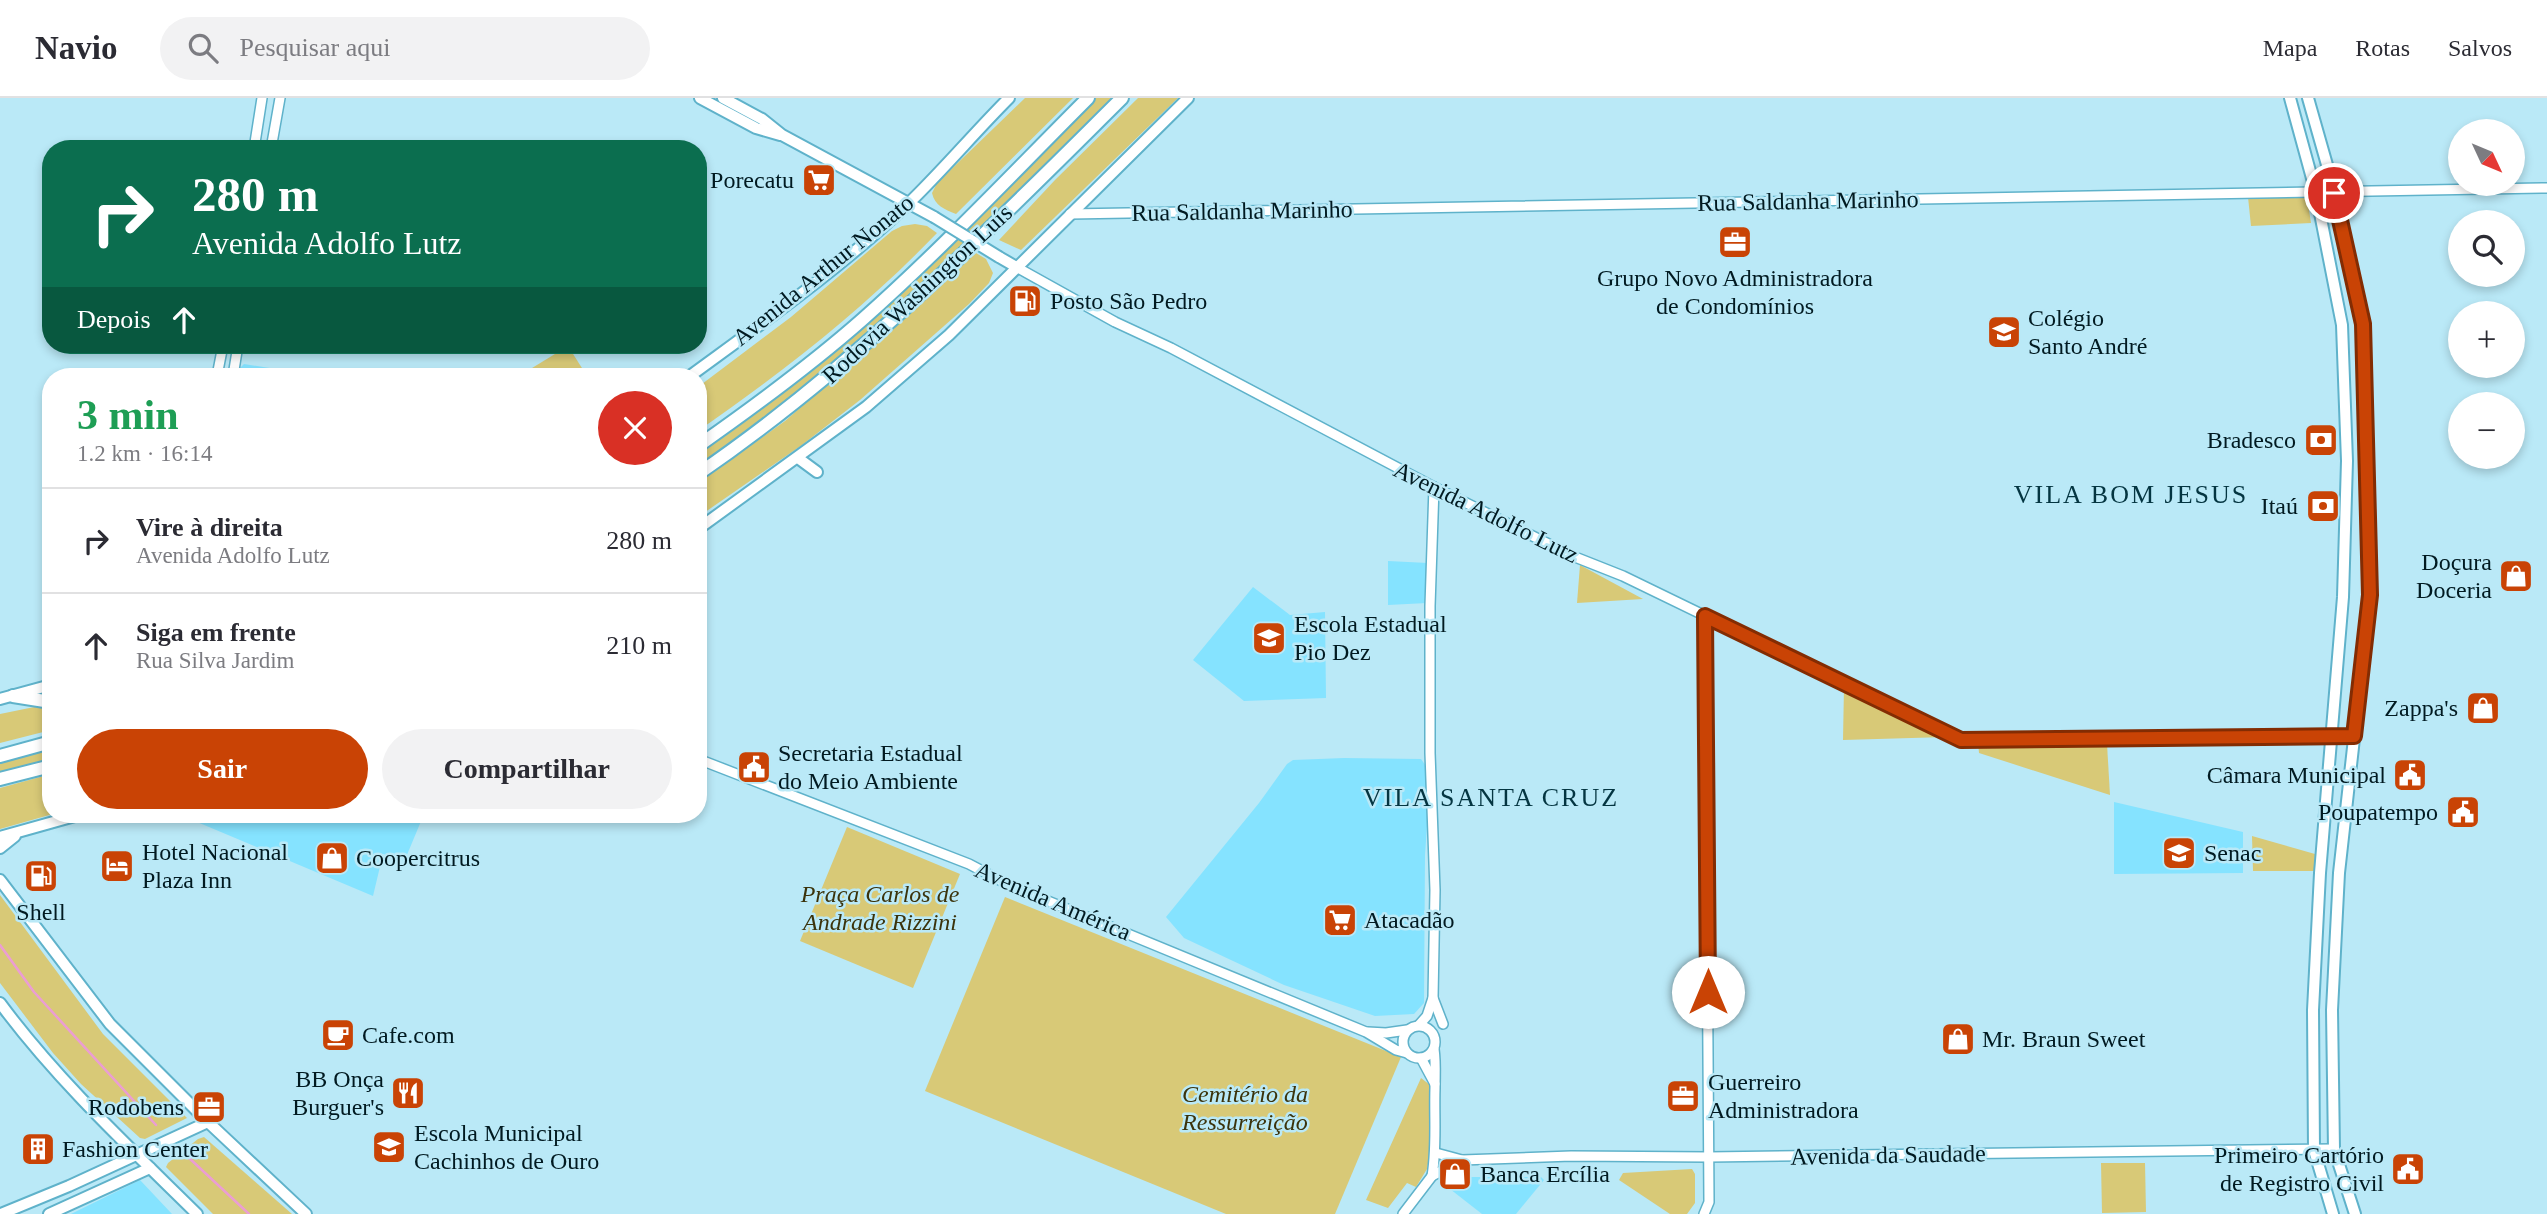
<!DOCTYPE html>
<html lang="pt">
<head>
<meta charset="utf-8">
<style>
  :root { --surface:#fff; --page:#f2f2f3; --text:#2b2b33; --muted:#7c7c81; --line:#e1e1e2; --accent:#c94305 }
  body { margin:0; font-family:Georgia,serif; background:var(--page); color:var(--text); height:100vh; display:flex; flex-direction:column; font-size:26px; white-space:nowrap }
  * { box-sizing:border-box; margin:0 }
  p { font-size:23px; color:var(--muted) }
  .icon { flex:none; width:38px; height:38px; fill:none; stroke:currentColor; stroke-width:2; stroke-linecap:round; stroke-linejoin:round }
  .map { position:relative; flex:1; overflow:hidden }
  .drawer { position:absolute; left:42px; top:270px; width:665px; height:455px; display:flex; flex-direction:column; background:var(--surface); border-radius:28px; box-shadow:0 4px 10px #0003 }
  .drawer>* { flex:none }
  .top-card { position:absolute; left:42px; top:42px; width:665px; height:214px; border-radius:28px; box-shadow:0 4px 10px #0003; background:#0b6e4f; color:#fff; overflow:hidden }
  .needle { width:46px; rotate:134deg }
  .buttons { position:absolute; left:2448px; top:21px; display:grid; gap:14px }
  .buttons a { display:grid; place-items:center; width:77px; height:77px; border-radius:50%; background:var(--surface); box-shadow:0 4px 10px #0003; font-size:35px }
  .pin { position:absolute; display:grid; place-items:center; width:60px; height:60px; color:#fff; margin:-30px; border:4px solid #fff; border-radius:50%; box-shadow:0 2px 7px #0007 }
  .me { position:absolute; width:77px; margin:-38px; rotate:0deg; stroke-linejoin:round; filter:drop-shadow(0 0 5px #0008) }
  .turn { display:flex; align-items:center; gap:24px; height:147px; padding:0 35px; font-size:32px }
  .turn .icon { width:91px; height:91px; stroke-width:2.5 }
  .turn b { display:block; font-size:49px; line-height:60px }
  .then { display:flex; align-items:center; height:66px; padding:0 35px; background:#0003; gap:14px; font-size:26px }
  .round { display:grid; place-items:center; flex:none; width:74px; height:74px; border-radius:37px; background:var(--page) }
  .overview { display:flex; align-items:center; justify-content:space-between; height:119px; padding:0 35px }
  h1 { font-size:42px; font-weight:800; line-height:52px; color:#1e9e55 }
  .button { display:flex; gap:14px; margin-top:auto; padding:14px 35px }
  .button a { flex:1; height:80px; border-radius:42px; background:var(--accent); color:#fff; font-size:28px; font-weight:800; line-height:80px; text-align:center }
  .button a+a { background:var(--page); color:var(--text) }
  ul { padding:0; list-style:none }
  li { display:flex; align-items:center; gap:21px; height:105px; padding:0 35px; border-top:2px solid var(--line) }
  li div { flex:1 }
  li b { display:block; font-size:26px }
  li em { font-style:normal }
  header { display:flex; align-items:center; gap:42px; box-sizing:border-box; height:98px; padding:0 35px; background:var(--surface); border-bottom:2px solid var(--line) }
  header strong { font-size:33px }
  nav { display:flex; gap:38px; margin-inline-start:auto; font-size:24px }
  .search { width:490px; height:63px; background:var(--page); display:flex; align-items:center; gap:18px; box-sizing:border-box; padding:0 24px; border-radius:38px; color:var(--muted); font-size:26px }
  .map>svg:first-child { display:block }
</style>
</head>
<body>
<header>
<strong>Navio</strong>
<div class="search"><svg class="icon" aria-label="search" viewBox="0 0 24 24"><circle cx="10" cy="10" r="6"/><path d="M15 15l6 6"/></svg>Pesquisar aqui</div>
<nav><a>Mapa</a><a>Rotas</a><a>Salvos</a></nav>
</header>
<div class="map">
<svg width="2547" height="1116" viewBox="0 0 2547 1116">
  <rect width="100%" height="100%" fill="#bae9f7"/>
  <g fill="#85e3ff">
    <polygon points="244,266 319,278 239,278 240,270"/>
    <polygon points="1388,463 1428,465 1427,505 1388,507"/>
    <polygon points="1253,489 1290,517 1325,514 1326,600 1244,603 1193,562"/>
    <polygon points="1344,660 1421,661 1426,668 1428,714 1425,757 1424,905 1414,916 1375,918 1284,887 1184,840 1166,819 1259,705 1287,666 1293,662"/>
    <polygon points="2114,704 2243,734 2243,775 2114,776"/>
    <polygon points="178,716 424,716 404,764 383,756 373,798"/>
    <polygon points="1461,1079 1541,1079 1544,1082 1516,1116 1482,1116 1450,1091"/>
    <polygon points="140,1082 172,1116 71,1116"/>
  </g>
  <g fill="#d8c977">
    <path d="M 1025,0 L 1073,0 L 956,116 C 944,111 935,108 932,95 L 937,85 Z"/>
    <polygon points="1096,0 1115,0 957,157 811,287 698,369 698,354 768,304 990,104"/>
    <polygon points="1138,0 1178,0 1021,152 999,142 1055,82"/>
    <polygon points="2248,99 2307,99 2311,125 2251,128"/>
    <path d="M 915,126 L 927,128 L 937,135 C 865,210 783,274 698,333 L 698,289 L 791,219 L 892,133 L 902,128 Z"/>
    <polygon points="976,155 986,161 993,175 989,185 969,206 860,302 802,347 698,419 698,385 785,323"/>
    <polygon points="568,248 587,278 519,278"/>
    <polygon points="1580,467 1643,501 1577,505"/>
    <polygon points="1844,588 1946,639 1843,642"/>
    <polygon points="44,607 51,609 51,632 0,645 0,616"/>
    <polygon points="1978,644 2107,646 2110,697 1979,655"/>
    <polygon points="51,650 51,663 0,677 0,664"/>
    <polygon points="51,676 51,716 53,716 0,731 0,690"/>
    <polygon points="847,729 960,776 913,890 800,843"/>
    <polygon points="2252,738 2315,756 2314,773 2253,773"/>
    <polygon points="0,797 103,936 187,1020 145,1041 140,1040 81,986 53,955 0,885"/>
    <polygon points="1005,799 1401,959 1335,1116 1226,1116 925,993"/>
    <polygon points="1421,980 1430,987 1431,1049 1427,1071 1416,1089 1407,1085 1388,1110 1366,1102"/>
    <polygon points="204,1039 292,1116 213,1116 166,1069 168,1065 198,1041"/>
    <polygon points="2101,1065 2145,1065 2146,1114 2102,1115"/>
    <polygon points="1692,1071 1695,1076 1695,1105 1687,1116 1670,1116 1619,1082 1623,1075"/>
  </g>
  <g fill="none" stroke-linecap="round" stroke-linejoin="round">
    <g stroke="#eb9dd3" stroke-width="2.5">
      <polyline points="0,847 34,894 156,1027"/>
      <polyline points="188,1059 249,1116"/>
    </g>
    <g stroke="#5fb2ca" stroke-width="12">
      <g id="minor">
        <polyline points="254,51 262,0"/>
        <polyline points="271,51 280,0"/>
        <polyline points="1070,116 2547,90"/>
        <polyline points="1018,170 1115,224 1171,250 1434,389 1575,459 1623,478 1961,642 2354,638"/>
        <polyline points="217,278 223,247"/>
        <polyline points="233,278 238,247"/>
        <polyline points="698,661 969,766 1009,787 1366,934 1396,952 1407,955"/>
        <polyline points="1433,900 1443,926"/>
        <polyline points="1419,927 1427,918 1433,900 1435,792 1430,655 1430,508 1434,389"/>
        <circle cx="1419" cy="944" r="16"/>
        <polyline points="1368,934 1386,935 1407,932"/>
        <polyline points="1421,960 1435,986"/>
        <polyline points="1436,1055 1462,1062 1571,1058 1709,1059 2334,1051"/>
        <path d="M 1432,1078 C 1437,1049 1434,1020 1435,990 C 1435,976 1436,965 1434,951"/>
        <polyline points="1403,1116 1432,1078 1462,1062"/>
        <polyline points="1704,1116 1709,1104 1705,518"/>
      </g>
    </g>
    <g stroke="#5fb2ca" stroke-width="14">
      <g id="major">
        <polyline points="700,0 756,30 780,37"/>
        <polyline points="723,0 762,21 782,37 934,119"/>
        <polyline points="2290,0 2316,95 2342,227 2347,363 2343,499 2320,775 2313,912 2314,1052 2333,1116"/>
        <polyline points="2308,0 2335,95 2363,226 2370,497 2339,775 2332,912 2334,1051 2355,1116"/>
        <polyline points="999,159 1018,170"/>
        <path d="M 690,278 C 765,223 842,169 909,105 C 944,71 975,34 1009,0"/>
        <polyline points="798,360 817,374"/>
        <polyline points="698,431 866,309 949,237 1188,0"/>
        <polyline points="0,601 51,587"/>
        <polyline points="0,739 82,716"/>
        <polyline points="0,750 15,738"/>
        <polyline points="0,782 110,926 208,1024 306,1116"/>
        <path d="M 0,905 C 57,982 129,1049 197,1116"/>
        <polyline points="1,1116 69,1088 208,1024"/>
        <polyline points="49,1116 150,1070"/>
      </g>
    </g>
    <g stroke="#5fb2ca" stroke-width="16">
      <g id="highway">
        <path d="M 698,348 C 755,308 811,267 863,221 C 942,151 1014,74 1088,0"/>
        <path d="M 698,376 C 857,267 986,135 1122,0"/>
        <polyline points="13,598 51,604"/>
        <polyline points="0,658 51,644"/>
        <polyline points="0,681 51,668"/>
      </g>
    </g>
    <use href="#minor" stroke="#fff" stroke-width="9"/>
    <use href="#major" stroke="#fff" stroke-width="10"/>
    <use href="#highway" stroke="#fff" stroke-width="12"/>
    <g stroke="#5fb2ca" stroke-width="14" stroke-linecap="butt">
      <polyline id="major-bridge" points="934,119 999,159"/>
    </g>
    <use href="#major-bridge" stroke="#fff" stroke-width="10"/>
  </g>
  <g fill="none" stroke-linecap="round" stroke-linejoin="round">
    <g stroke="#832c03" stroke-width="18">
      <polyline id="route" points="1708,894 1705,518 1961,642 2354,638 2370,497 2363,226 2334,95"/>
    </g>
    <use href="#route" stroke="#c94305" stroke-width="12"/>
  </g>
  <defs>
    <g id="supermarket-square" transform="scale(1.75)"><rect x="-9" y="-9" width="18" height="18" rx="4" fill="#c94305" stroke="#bae9f7"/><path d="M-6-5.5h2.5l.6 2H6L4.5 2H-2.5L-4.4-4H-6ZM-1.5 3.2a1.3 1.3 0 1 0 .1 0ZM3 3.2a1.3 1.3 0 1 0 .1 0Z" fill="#fff"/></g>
    <g id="office-square" transform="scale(1.75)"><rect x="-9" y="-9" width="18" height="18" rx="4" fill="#c94305" stroke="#bae9f7"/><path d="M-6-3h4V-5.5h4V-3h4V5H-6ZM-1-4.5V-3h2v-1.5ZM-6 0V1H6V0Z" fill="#fff"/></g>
    <g id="fuel-square" transform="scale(1.75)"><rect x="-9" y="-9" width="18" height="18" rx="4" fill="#c94305" stroke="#bae9f7"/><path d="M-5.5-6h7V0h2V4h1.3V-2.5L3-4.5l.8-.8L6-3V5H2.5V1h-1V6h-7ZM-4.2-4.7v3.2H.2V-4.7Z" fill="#fff"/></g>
    <g id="school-square" transform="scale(1.75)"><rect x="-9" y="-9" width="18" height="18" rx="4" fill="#c94305" stroke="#bae9f7"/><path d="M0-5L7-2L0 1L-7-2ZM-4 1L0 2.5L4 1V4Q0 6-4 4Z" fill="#fff"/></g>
    <g id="bank-square" transform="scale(1.75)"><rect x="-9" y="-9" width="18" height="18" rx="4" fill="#c94305" stroke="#bae9f7"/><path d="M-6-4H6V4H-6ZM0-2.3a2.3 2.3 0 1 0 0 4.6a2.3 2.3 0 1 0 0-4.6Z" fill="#fff"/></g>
    <g id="shop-square" transform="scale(1.75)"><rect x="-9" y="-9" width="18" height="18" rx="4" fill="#c94305" stroke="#bae9f7"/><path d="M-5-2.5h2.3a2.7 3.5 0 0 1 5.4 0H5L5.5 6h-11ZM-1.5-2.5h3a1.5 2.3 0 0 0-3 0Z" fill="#fff"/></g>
    <g id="civic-square" transform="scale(1.75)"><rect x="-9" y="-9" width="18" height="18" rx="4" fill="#c94305" stroke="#bae9f7"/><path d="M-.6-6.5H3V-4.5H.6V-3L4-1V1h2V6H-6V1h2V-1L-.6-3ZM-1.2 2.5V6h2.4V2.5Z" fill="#fff"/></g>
    <g id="university-square" transform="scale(1.75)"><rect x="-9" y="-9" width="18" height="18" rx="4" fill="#c94305" stroke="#bae9f7"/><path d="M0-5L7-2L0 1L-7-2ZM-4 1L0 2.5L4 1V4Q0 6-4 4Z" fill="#fff"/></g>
    <g id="hotel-square" transform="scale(1.75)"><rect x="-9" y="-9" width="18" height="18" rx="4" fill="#c94305" stroke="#bae9f7"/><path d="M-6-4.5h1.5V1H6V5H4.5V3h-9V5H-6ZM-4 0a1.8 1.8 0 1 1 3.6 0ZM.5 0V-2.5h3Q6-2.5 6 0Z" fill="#fff"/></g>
    <g id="cafe-square" transform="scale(1.75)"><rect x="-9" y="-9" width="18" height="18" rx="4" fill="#c94305" stroke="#bae9f7"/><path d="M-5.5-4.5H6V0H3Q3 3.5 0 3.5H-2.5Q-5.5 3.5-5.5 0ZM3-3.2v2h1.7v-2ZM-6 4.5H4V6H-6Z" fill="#fff"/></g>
    <g id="restaurant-square" transform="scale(1.75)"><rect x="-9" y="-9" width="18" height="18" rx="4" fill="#c94305" stroke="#bae9f7"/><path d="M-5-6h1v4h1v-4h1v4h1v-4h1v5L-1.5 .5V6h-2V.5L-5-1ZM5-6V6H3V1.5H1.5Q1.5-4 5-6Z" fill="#fff"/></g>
    <g id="building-square" transform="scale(1.75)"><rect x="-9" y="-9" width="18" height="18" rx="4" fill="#c94305" stroke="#bae9f7"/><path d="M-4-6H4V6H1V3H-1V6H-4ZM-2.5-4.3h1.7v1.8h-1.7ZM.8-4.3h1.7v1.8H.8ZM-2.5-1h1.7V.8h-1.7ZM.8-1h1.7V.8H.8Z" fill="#fff"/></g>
  </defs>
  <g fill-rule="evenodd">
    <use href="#supermarket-square" x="819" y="82"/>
    <use href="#office-square" x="1735" y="144"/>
    <use href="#fuel-square" x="1025" y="203"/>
    <use href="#school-square" x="2004" y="234"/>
    <use href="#bank-square" x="2321" y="342"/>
    <use href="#bank-square" x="2323" y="408"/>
    <use href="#shop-square" x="2516" y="478"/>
    <use href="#school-square" x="1269" y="540"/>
    <use href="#shop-square" x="2483" y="610"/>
    <use href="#civic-square" x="754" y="669"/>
    <use href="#civic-square" x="2410" y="677"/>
    <use href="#civic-square" x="2463" y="714"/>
    <use href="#university-square" x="2179" y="755"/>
    <use href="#shop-square" x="332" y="760"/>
    <use href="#hotel-square" x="117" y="768"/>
    <use href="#fuel-square" x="41" y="778"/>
    <use href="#supermarket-square" x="1340" y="822"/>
    <use href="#cafe-square" x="338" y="937"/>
    <use href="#shop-square" x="1958" y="941"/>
    <use href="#restaurant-square" x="408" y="995"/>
    <use href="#office-square" x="1683" y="998"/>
    <use href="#office-square" x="209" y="1009"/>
    <use href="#school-square" x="389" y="1049"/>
    <use href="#building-square" x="38" y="1051"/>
    <use href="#civic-square" x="2408" y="1071"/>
    <use href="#shop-square" x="1455" y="1076"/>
  </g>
  <g text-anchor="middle" stroke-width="5" stroke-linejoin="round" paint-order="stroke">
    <g font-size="24" fill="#011a21" stroke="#bae9f7" text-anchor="start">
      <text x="794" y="90" text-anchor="end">Porecatu</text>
      <text x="1735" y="188" text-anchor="middle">Grupo Novo Administradora<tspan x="1735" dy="28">de Condomínios</tspan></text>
      <text x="1050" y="211">Posto São Pedro</text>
      <text x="2028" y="228">Colégio<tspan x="2028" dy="28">Santo André</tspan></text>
      <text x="2296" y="350" text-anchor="end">Bradesco</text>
      <text x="2298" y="416" text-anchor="end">Itaú</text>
      <text x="2492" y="472" text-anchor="end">Doçura<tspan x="2492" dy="28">Doceria</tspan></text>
      <text x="1294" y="534">Escola Estadual<tspan x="1294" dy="28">Pio Dez</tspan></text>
      <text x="2458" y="618" text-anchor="end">Zappa's</text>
      <text x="778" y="663">Secretaria Estadual<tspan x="778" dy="28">do Meio Ambiente</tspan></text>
      <text x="2386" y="685" text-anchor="end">Câmara Municipal</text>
      <text x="2438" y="722" text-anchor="end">Poupatempo</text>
      <text x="142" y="762">Hotel Nacional<tspan x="142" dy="28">Plaza Inn</tspan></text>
      <text x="2204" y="763">Senac</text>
      <text x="356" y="768">Coopercitrus</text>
      <text x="41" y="822" text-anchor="middle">Shell</text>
      <text x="1364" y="830">Atacadão</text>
      <text x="362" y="945">Cafe.com</text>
      <text x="1982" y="949">Mr. Braun Sweet</text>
      <text x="384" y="989" text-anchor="end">BB Onça<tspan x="384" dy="28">Burguer's</tspan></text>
      <text x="1708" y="992">Guerreiro<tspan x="1708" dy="28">Administradora</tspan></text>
      <text x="184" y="1017" text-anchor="end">Rodobens</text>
      <text x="414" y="1043">Escola Municipal<tspan x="414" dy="28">Cachinhos de Ouro</tspan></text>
      <text x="62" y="1059">Fashion Center</text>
      <text x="2384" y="1065" text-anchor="end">Primeiro Cartório<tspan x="2384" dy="28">de Registro Civil</tspan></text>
      <text x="1480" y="1084">Banca Ercília</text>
    </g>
    <g font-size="24" fill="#011a21" stroke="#bae9f7">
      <text transform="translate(1808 103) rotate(-1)" y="8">Rua Saldanha Marinho</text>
      <text transform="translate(1242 113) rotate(-1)" y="8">Rua Saldanha Marinho</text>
      <text transform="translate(823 172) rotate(-39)" y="8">Avenida Arthur Nonato</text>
      <text transform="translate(917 196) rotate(-43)" y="8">Rodovia Washington Luís</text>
      <text transform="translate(1486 414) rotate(26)" y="8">Avenida Adolfo Lutz</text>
      <text transform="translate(1053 803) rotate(23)" y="8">Avenida América</text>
      <text transform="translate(1888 1057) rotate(-1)" y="8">Avenida da Saudade</text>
    </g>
    <g font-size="24" font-style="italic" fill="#3b330b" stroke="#bae9f7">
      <text x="880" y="804">Praça Carlos de<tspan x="880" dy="28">Andrade Rizzini</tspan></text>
      <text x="1245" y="1004">Cemitério da<tspan x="1245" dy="28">Ressurreição</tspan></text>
    </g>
    <g font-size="26" letter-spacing="2" fill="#043541" stroke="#bae9f7">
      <text x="2131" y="405">VILA BOM JESUS</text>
      <text x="1491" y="708">VILA SANTA CRUZ</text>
    </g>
  </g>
</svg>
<div class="buttons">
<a><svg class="needle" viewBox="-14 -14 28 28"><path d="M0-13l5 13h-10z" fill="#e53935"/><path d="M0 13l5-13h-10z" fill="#7c7c81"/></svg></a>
<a><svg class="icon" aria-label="search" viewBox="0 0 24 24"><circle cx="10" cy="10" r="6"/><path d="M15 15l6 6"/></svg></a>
<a>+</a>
<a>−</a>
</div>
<div class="pin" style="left:2334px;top:95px;background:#d93025"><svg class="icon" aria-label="arrive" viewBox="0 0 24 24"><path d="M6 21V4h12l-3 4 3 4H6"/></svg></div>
<svg class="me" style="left:1708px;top:894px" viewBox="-20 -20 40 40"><circle r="19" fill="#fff"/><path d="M0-13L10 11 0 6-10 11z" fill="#c94305"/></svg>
<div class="top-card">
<div class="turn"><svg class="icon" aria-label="right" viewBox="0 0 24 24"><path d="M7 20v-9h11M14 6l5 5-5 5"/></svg><div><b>280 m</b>Avenida Adolfo Lutz</div></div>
<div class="then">Depois<svg class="icon" aria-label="ahead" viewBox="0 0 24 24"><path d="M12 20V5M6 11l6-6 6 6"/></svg></div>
</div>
<section class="drawer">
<div class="overview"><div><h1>3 min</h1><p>1.2 km · 16:14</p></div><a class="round" style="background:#d93025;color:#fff"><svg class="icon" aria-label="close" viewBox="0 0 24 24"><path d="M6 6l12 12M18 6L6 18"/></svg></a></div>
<ul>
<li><svg class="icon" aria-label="right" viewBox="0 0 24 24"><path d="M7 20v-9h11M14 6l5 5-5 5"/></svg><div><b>Vire à direita</b><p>Avenida Adolfo Lutz</p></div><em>280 m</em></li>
<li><svg class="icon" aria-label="ahead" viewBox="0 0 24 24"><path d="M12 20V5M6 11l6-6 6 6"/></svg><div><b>Siga em frente</b><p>Rua Silva Jardim</p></div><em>210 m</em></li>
</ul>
<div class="button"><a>Sair</a><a>Compartilhar</a></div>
</section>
</div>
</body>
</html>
